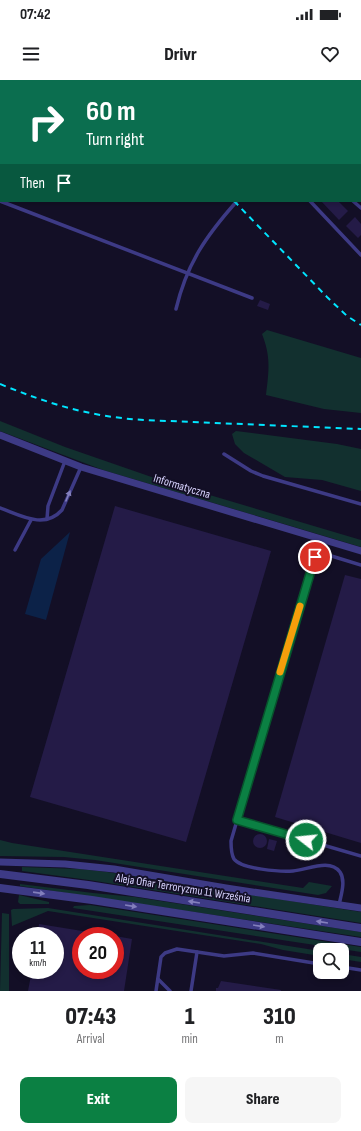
<!DOCTYPE html>
<html lang="en">
<head>
<meta charset="utf-8">
<style>
  :root { --surface:#fff; --page:#f6f6f6; --text:#202124; --muted:#757577; --accent:#0b8043 }
  body { margin:0; font-family:"Sofia Sans Condensed",sans-serif; background:var(--page); color:var(--text); height:100vh; display:flex; flex-direction:column; font-size:15px; white-space:nowrap }
  * { box-sizing:border-box; margin:0 }
  p { font-size:13px; color:var(--muted) }
  .icon { flex:none; width:22px; height:22px; fill:none; stroke:currentColor; stroke-width:2; stroke-linecap:round; stroke-linejoin:round }
  .map { position:relative; height:911px; overflow:hidden }
  .panel { display:flex; flex-direction:column; background:var(--surface); flex:1 }
  .panel>* { flex:none }
  .banner { position:absolute; left:0px; top:0px; width:361px; height:122px; box-shadow:0 2px 6px #0003; background:#0b6e4f; color:#fff; overflow:hidden }
  .fabs { position:absolute; left:313px; top:863px; display:grid; gap:8px }
  .fabs a { display:grid; place-items:center; width:36px; height:36px; border-radius:8px; background:var(--surface); box-shadow:0 2px 6px #0003; font-size:20px }
  .speed { position:absolute; left:12px; top:847px; display:flex; gap:8px; font-size:20px; font-weight:700; text-align:center }
  .speed>* { display:grid; place-content:center; width:52px; height:52px; border-radius:50%; background:var(--surface); box-shadow:0 2px 6px #0003; line-height:1 }
  .speed small { font-size:10px; font-weight:400 }
  .speed .limit { border:6px solid #d22; background:#fff; color:#111 }
  .pin { position:absolute; display:grid; place-items:center; width:34px; height:34px; color:#fff; margin:-17px; border:2px solid #fff; border-radius:50%; box-shadow:0 1px 4px #0007 }
  .me { position:absolute; width:44px; margin:-22px; rotate:286deg; stroke-linejoin:round; filter:drop-shadow(0 0 3px #0008) }
  .turn { display:flex; align-items:center; gap:14px; height:84px; padding:0 20px; font-size:18px }
  .turn .icon { width:52px; height:52px; stroke-width:2.5 }
  .turn b { display:block; font-size:28px; line-height:34px }
  .then { display:flex; align-items:center; height:38px; padding:0 20px; background:#0003; gap:8px; font-size:15px }
  .eta { display:flex; justify-content:space-evenly; align-items:center; height:68px; text-align:center }
  .eta b { font-size:24px; font-weight:800; line-height:28px }
  .primary-button { display:flex; gap:8px; margin-top:auto; padding:8px 20px }
  .primary-button a { flex:1; height:46px; border-radius:8px; background:var(--accent); color:#fff; font-size:16px; font-weight:800; line-height:46px; text-align:center }
  .primary-button a+a { background:var(--page); color:var(--text) }
  .status { display:flex; justify-content:space-between; align-items:center; height:28px; padding:0 20px; background:var(--surface); direction:ltr }
  .status svg { height:11px; fill:currentColor }
  header { display:flex; justify-content:space-between; align-items:center; height:52px; padding:0 20px; background:var(--surface); font-size:18px; font-weight:800 }
  .map>svg:first-child { display:block }
</style>
</head>
<body>
<div class="status"><b>07:42</b><svg viewBox="0 0 49 12"><path d="M0 12V9h3v3zM5 12V6h3v6zM10 12V3h3v9zM15 12V0h3v12zM26 1h20v11H26zM47 4h2v5h-2z"/></svg></div>
<header><svg class="icon" aria-label="menu" viewBox="0 0 24 24"><path d="M4 6h16M4 12h16M4 18h16"/></svg>Drivr<svg class="icon" aria-label="heart" viewBox="0 0 24 24"><path d="M12 20l-8-8c-3-5 5-10 8-4 3-6 11-1 8 4z"/></svg></header>
<div class="map">
<svg width="361" height="911" viewBox="0 0 361 911">
  <rect width="100%" height="100%" fill="#130f26"/>
  <g fill="#12302f">
    <path d="M 267,250 L 361,278 L 361,333 L 324,329 L 266,315 C 269,291 271,277 262,254 Z"/>
    <polygon points="0,341 65,367 166,402 361,460 361,467 103,390 0,351"/>
    <polygon points="236,351 337,364 361,369 361,411 322,400 285,397 244,373 235,364 232,354"/>
    <polygon points="0,760 12,763 303,808 309,802 332,806 326,813 318,815 95,780 64,777 0,776"/>
    <polygon points="22,787 80,789 107,792 361,832 361,843 89,800 22,791"/>
    <polygon points="20,804 93,813 135,817 361,852 361,857 20,806"/>
    <polygon points="19,815 49,822 49,824 20,824 18,822"/>
    <polygon points="90,825 361,867 361,872 73,828 74,826"/>
    <polygon points="48,828 320,871 320,876 283,870 261,864 48,831 12,846 11,830 13,829"/>
    <polygon points="2,833 9,834 9,911 0,911"/>
    <polygon points="342,874 361,877 361,882 342,879"/>
  </g>
  <polygon fill="#0c2248" points="70,452 46,540 25,534 41,479"/>
  <g fill="#241b47">
    <polygon points="321,121 338,121 348,131 339,140"/>
    <polygon points="355,137 361,144 361,155 358,158 346,146"/>
    <polygon points="260,220 270,224 268,230 257,226"/>
    <polygon points="115,426 271,471 186,762 30,717"/>
    <polygon points="345,495 361,499 361,763 275,737"/>
    <circle cx="260" cy="761" r="7"/>
    <polygon points="269,759 277,761 274,771 267,769"/>
    <polygon points="292,762 303,765 301,772 290,769"/>
    <polygon points="39,844 107,855 81,856 81,890 115,890 115,856 132,859 124,911 28,911 32,890 55,890 55,856 37,856"/>
    <polygon points="221,901 281,910 281,911 216,911 216,908 218,908"/>
  </g>
  <g fill="none" stroke-linecap="round" stroke-linejoin="round">
    <g stroke="#3d3a85" stroke-width="3.5">
      <polyline points="189,0 191,1"/>
      <polyline points="0,121 252,218"/>
      <polyline points="310,121 361,175"/>
      <polyline points="353,121 361,128"/>
      <path d="M 176,229 C 187,183 206,156 237,121"/>
      <polyline points="224,374 251,391 263,396 361,424"/>
      <path d="M 0,428 C 20,435 44,450 62,430 L 81,387"/>
      <polyline points="47,439 48,426 65,381"/>
      <polyline points="15,470 31,440"/>
      <polyline points="237,740 361,776"/>
      <path d="M 339,825 C 341,815 346,801 340,792 C 330,778 307,790 293,791 C 281,792 241,789 234,779 C 231,774 231,767 231,761 L 313,480 L 317,475 L 325,474 L 361,485"/>
      <polyline points="342,887 361,890"/>
      <polyline points="158,899 170,911"/>
      <polyline points="156,911 161,877 165,873 177,869 224,876 253,873 320,884"/>
      <polyline points="191,911 197,872"/>
    </g>
    <g stroke="#3d3a85" stroke-width="7">
      <polyline points="0,355 81,387 361,471"/>
      <polyline points="0,782 65,784 114,789 226,808 361,828"/>
    </g>
    <g stroke="#3d3a85" stroke-width="8">
      <polyline points="0,794 88,805 361,848"/>
      <polyline points="0,808 92,820 361,862"/>
    </g>
    <g stroke="#00e5ff" stroke-width="2" stroke-dasharray="6 5" stroke-linecap="butt">
      <polyline points="32,0 34,1"/>
      <polyline points="321,0 323,1"/>
      <polyline points="334,0 337,1"/>
      <polyline points="360,0 361,0"/>
      <polyline points="360,11 361,11"/>
      <polyline points="234,121 327,217 347,236 361,245"/>
      <path d="M 0,304 C 49,324 91,337 144,340 L 361,349"/>
    </g>
  </g>
  <defs><path id="oneway-solid" d="M-6-.8H1V-3.2L6.5 0L1 3.2V.8H-6Z"/></defs>
  <g fill="#837fbc">
    <use href="#oneway-solid" transform="translate(68 416) rotate(-67)"/>
    <use href="#oneway-solid" transform="translate(39 813) rotate(8)"/>
    <use href="#oneway-solid" transform="translate(194 822) rotate(-171)"/>
    <use href="#oneway-solid" transform="translate(131 826) rotate(9)"/>
    <use href="#oneway-solid" transform="translate(322 842) rotate(-171)"/>
    <use href="#oneway-solid" transform="translate(259 846) rotate(9)"/>
  </g>
  <g fill="none" stroke-linecap="round" stroke-linejoin="round">
    <g stroke="#07532c" stroke-width="10">
      <polyline id="route" points="306,760 237,740 315,477"/>
    </g>
    <use href="#route" stroke="#0b8043" stroke-width="7"/>
    <polyline stroke="#f59e0b" stroke-width="7" points="280,592 300,526"/>
  </g>
  <g text-anchor="middle" stroke-width="4" stroke-linejoin="round" paint-order="stroke">
    <g font-size="12" fill="#d9d4ff" stroke="#130f26">
      <text transform="translate(182 406) rotate(17)" y="4">Informatyczna</text>
      <text transform="translate(183 808) rotate(9)" y="4">Aleja Ofiar Terroryzmu 11 Września</text>
    </g>
  </g>
</svg>
<div class="fabs">
<a><svg class="icon" aria-label="search" viewBox="0 0 24 24"><circle cx="10" cy="10" r="6"/><path d="M15 15l6 6"/></svg></a>
</div>
<div class="speed"><div>11<small>km/h</small></div><div class="limit">20</div></div>
<div class="pin" style="left:315px;top:477px;background:#d93025"><svg class="icon" aria-label="arrive" viewBox="0 0 24 24"><path d="M6 21V4h12l-3 4 3 4H6"/></svg></div>
<svg class="me" style="left:306px;top:760px" viewBox="-20 -20 40 40"><circle r="17" fill="#0b8043" stroke="#fff" stroke-width="3"/><path d="M0-11L8 9 0 5-8 9z" fill="#fff"/></svg>
<div class="banner">
<div class="turn"><svg class="icon" aria-label="right" viewBox="0 0 24 24"><path d="M7 20v-9h11M14 6l5 5-5 5"/></svg><div><b>60 m</b>Turn right</div></div>
<div class="then">Then<svg class="icon" aria-label="arrive" viewBox="0 0 24 24"><path d="M6 21V4h12l-3 4 3 4H6"/></svg></div>
</div>
</div>
<section class="panel">
<div class="eta">
<div><b>07:43</b><p>Arrival</p></div>
<div><b>1</b><p>min</p></div>
<div><b>310</b><p>m</p></div>
</div>
<div class="primary-button"><a>Exit</a><a>Share</a></div>
</section>
</body>
</html>
